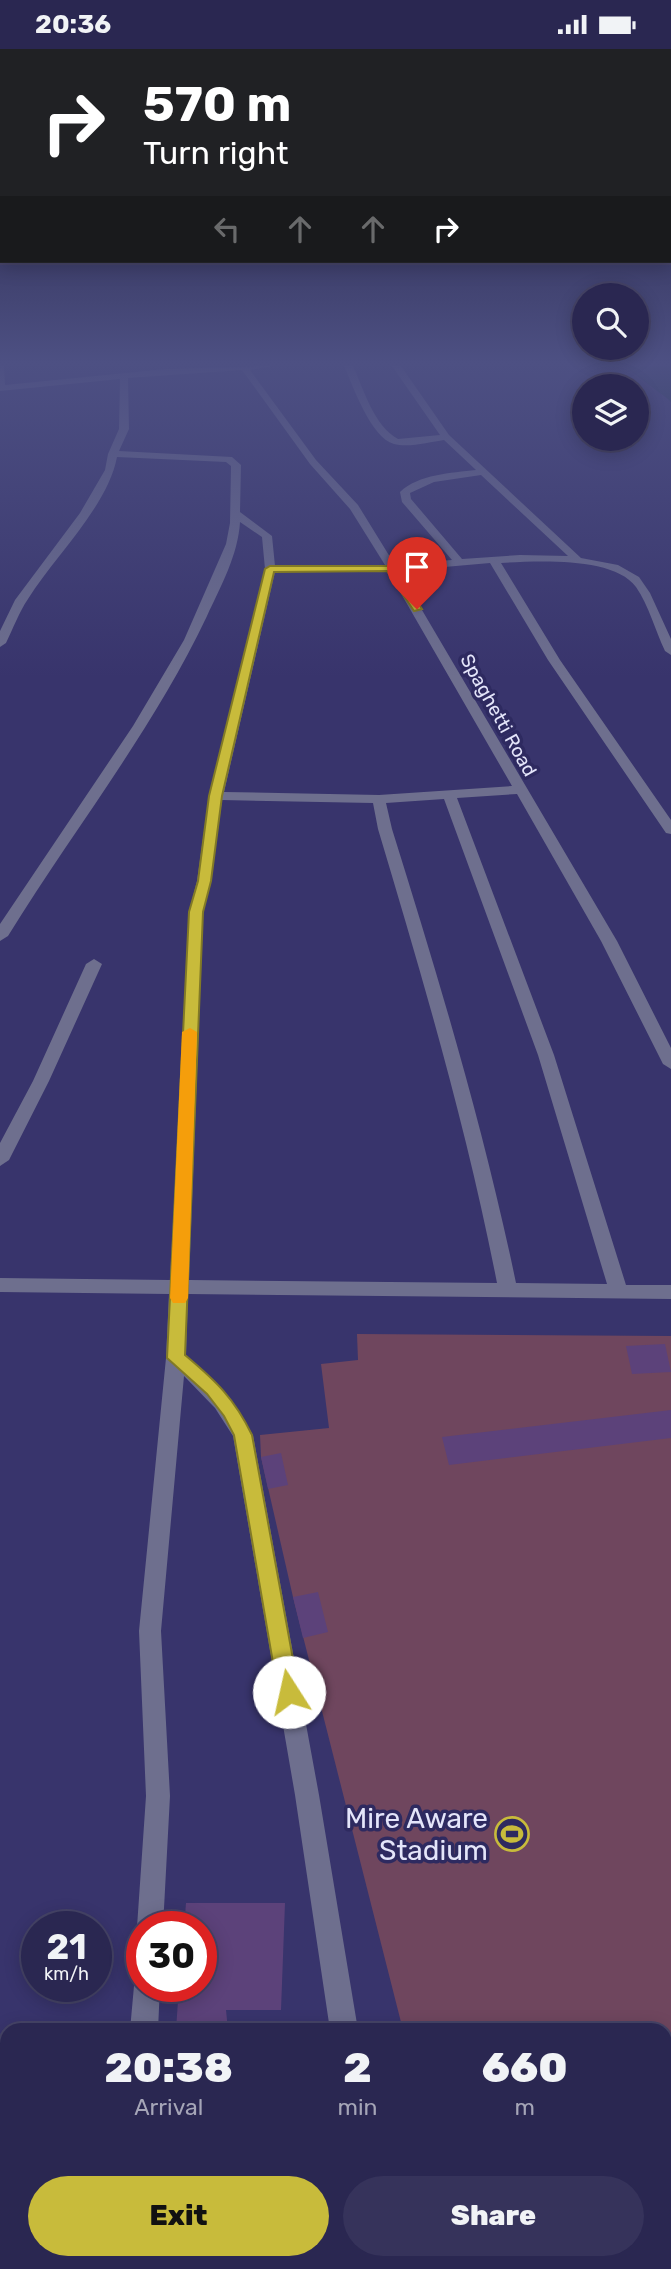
<!DOCTYPE html>
<html lang="en">
<head>
<meta charset="utf-8">
<style>
  :root { --surface:#2a2751; --page:#36335b; --text:#f1f3f6; --muted:#a5a5b7; --line:#464468; --accent:#c8bb3b }
  body { margin:0; font-family:Rubik,sans-serif; background:var(--page); color:var(--text); height:100vh; display:flex; flex-direction:column; font-size:26px; white-space:nowrap }
  * { box-sizing:border-box; margin:0 }
  p { font-size:23px; color:var(--muted) }
  .icon { flex:none; width:38px; height:38px; fill:none; stroke:currentColor; stroke-width:2; stroke-linecap:round; stroke-linejoin:round }
  .map { position:relative; flex:1; overflow:hidden }
  .details { position:absolute; left:0px; top:1974px; width:672px; height:247px; display:flex; flex-direction:column; background:var(--surface); border-radius:21px 21px 0 0; box-shadow:0 4px 18px #0003,0 0 0 2px var(--line) }
  .details>* { flex:none }
  .banner { position:absolute; left:0px; top:0px; width:672px; height:214px; box-shadow:0 4px 18px #0003,0 0 0 2px var(--line); background:#202124; color:#fff; overflow:hidden }
  .controls { position:absolute; left:572px; top:234px; display:grid; gap:14px }
  .controls a { display:grid; place-items:center; width:77px; height:77px; border-radius:50%; background:var(--surface); box-shadow:0 4px 18px #0003,0 0 0 2px var(--line); font-size:35px }
  .speed { position:absolute; left:21px; top:1862px; display:flex; gap:14px; font-size:35px; font-weight:700; text-align:center }
  .speed>* { display:grid; place-content:center; width:91px; height:91px; border-radius:50%; background:var(--surface); box-shadow:0 4px 18px #0003,0 0 0 2px var(--line); line-height:1 }
  .speed small { font-size:18px; font-weight:400 }
  .speed .limit { border:10px solid #d22; background:#fff; color:#111 }
  .pin { position:absolute; display:grid; place-items:center; width:60px; height:60px; color:#fff; margin:-72px -30px; border-radius:50% 50% 50% 0; rotate:-45deg; box-shadow:0 0 7px #0007 }
  .pin .icon { rotate:45deg }
  .me { position:absolute; width:77px; margin:-38px; rotate:350deg; stroke-linejoin:round; filter:drop-shadow(0 0 5px #0008) }
  .turn { display:flex; align-items:center; gap:24px; height:147px; padding:0 28px; font-size:32px }
  .turn .icon { width:91px; height:91px; stroke-width:2.5 }
  .turn b { display:block; font-size:49px; line-height:60px }
  .lanes { display:flex; align-items:center; height:66px; padding:0 28px; background:#0003; justify-content:center; gap:35px; direction:ltr }
  .lanes .off { opacity:.35 }
  .eta { display:flex; justify-content:space-evenly; align-items:center; height:119px; text-align:center }
  .eta b { font-size:42px; font-weight:800; line-height:49px }
  .primary-button { display:flex; gap:14px; margin-top:auto; padding:14px 28px }
  .primary-button a { flex:1; height:80px; border-radius:42px; background:var(--accent); color:#111; font-size:28px; font-weight:800; line-height:80px; text-align:center }
  .primary-button a+a { background:var(--page); color:var(--text) }
  .status { display:flex; justify-content:space-between; align-items:center; height:49px; padding:0 35px; background:var(--surface); direction:ltr }
  .status svg { height:19px; fill:currentColor }
  .map>svg:first-child { display:block }
</style>
</head>
<body>
<div class="status"><b>20:36</b><svg viewBox="0 0 49 12"><path d="M0 12V9h3v3zM5 12V6h3v6zM10 12V3h3v9zM15 12V0h3v12zM26 1h20v11H26zM47 4h2v5h-2z"/></svg></div>
<div class="map">
<svg width="671" height="2220" viewBox="0 0 671 2220">
  <rect width="100%" height="100%" fill="#38346c"/>
  <polygon fill="#6f465e" points="357,1285 671,1287 671,2045 665,2046 665,1981 403,1981 293,1548 261,1408 260,1386 329,1379 321,1315 358,1311"/>
  <polygon fill="#12323d" points="624,317 671,317 671,353 668,350"/>
  <g fill="#5c427a">
    <polygon points="665,1295 671,1323 632,1325 626,1297"/>
    <polygon points="671,1361 671,1389 449,1416 442,1388"/>
    <polygon points="281,1404 288,1436 268,1440 261,1408"/>
    <polygon points="318,1543 328,1583 303,1589 293,1548"/>
    <polygon points="186,1854 285,1854 281,1961 226,1961 228,1981 176,1981 179,1937 201,1937 201,1878 184,1878"/>
  </g>
  <g fill="none" stroke-linecap="round" stroke-linejoin="round">
    <g fill="#6e6f8e" fill-rule="evenodd">
      <path d="M 0,317 L 4,317 L 5,336 L 166,320 L 273,317 L 250,321 L 316,411 L 358,456 L 395,516 L 452,511 L 402,453 L 400,443 C 419,425 451,424 476,421 L 444,391 C 430,393 408,399 394,395 C 371,389 353,337 344,317 L 353,317 C 364,341 374,377 398,390 L 440,386 L 392,317 L 401,317 L 449,386 L 581,509 L 618,516 L 639,528 L 650,544 L 671,590 L 671,606 L 665,602 C 655,581 649,557 636,538 C 614,507 535,512 501,514 L 560,611 L 671,771 L 671,785 L 666,784 L 548,611 L 490,514 L 399,522 L 617,892 L 671,999 L 671,1020 L 663,1015 L 601,892 L 517,745 L 457,749 L 554,1006 L 626,1236 L 671,1236 L 671,1250 L 188,1245 L 186,1306 L 229,1348 L 253,1386 L 319,1746 L 358,1981 L 330,1981 L 295,1746 L 233,1387 L 215,1359 L 184,1327 L 161,1582 L 170,1747 L 163,1878 L 142,1878 L 141,1887 L 137,1878 L 146,1747 L 139,1582 L 166,1309 L 169,1245 L 0,1243 L 0,1229 L 170,1231 L 189,863 L 197,832 L 209,747 L 265,520 L 262,488 L 240,473 C 238,506 221,537 207,567 C 153,681 74,780 8,887 L 0,892 L 0,875 L 133,677 L 184,591 L 226,495 L 230,474 L 231,417 L 226,413 L 117,408 C 108,457 54,508 28,550 C 19,563 13,580 6,594 L 0,598 L 0,582 L 15,551 L 80,464 L 105,421 L 108,405 L 119,380 L 120,330 L 0,342 ZM 242,321 L 310,415 L 350,460 L 385,516 L 275,517 L 272,487 L 240,463 L 241,416 L 232,408 L 119,402 L 129,380 L 128,329 ZM 481,426 L 568,507 L 520,506 L 462,510 L 411,450 L 410,444 L 434,433 ZM 388,522 L 512,737 L 379,746 L 224,743 L 275,523 ZM 444,750 L 538,1006 L 607,1235 L 516,1234 C 484,1080 439,930 392,780 L 386,754 ZM 222,751 L 373,754 L 378,780 C 423,930 467,1080 497,1234 L 189,1231 L 203,863 L 211,832 Z"/>
      <polygon points="94,910 102,915 49,1032 9,1111 0,1117 0,1094 33,1032 86,915"/>
      <polygon points="142,1926 142,1937 160,1937 158,1981 130,1981 134,1937 138,1928"/>
      <polygon points="671,2058 671,2086 665,2087 665,2059"/>
      <polygon points="7,2153 7,2183 0,2184 0,2154"/>
      <rect x="120" y="2214" width="30" height="6"/>
      <polygon points="361,2214 391,2214 392,2220 362,2220"/>
    </g>
  </g>
  <linearGradient id="sky" x2="0" y2="1"><stop stop-color="#1f1d3b"/><stop offset="0.5" stop-color="#4d5083"/><stop offset="1" stop-color="#4d5083" stop-opacity="0"/></linearGradient>
  <rect width="671" height="628" fill="url(#sky)"/>
  <path fill="#c8bb3b" stroke="#827a26" stroke-width="2" d="M 270,517 L 394,517 L 422,560 L 414,562 L 387,522 L 274,523 L 222,747 L 211,832 L 203,863 L 185,1306 C 216,1332 234,1349 252,1386 L 299,1643 L 296,1650 L 289,1652 L 281,1650 L 278,1643 L 234,1386 L 224,1367 L 207,1345 L 167,1309 L 189,863 L 198,832 L 209,747 L 265,520 Z"/>
  <polygon fill="#f59e0b" points="190,979 197,983 188,1249 185,1254 173,1254 170,1249 182,983"/>
  <defs>
    <g id="stadium-ring" transform="scale(1.75)"><circle r="9.5" fill="#2e2a60" stroke="#c8bb3b" stroke-width="1.5"/><path d="M0-5a6.5 5 0 1 0 0 10a6.5 5 0 1 0 0-10ZM-3.5-1.8h7v3.6h-7Z" fill="#c8bb3b"/></g>
  </defs>
  <g fill-rule="evenodd">
    <use href="#stadium-ring" x="512" y="1785"/>
  </g>
  <g text-anchor="middle" stroke-width="7" stroke-linejoin="round" paint-order="stroke">
    <g font-size="19" fill="#e4e5fa" stroke="#2e2a60">
      <text transform="translate(499 666) rotate(61)" y="7">Spaghetti Road</text>
    </g>
    <g font-size="28" fill="#e4e5fa" stroke="#2e2a60" text-anchor="end">
      <text x="488" y="1779">Mire Aware<tspan x="488" dy="32">Stadium</tspan></text>
    </g>
  </g>
</svg>
<div class="controls">
<a><svg class="icon" aria-label="search" viewBox="0 0 24 24"><circle cx="10" cy="10" r="6"/><path d="M15 15l6 6"/></svg></a>
<a><svg class="icon" aria-label="layers" viewBox="0 0 24 24"><path d="M12 4l9 5-9 5-9-5zM3 14l9 5 9-5"/></svg></a>
</div>
<div class="speed"><div>21<small>km/h</small></div><div class="limit">30</div></div>
<div class="pin" style="left:417px;top:560px;background:#d93025"><svg class="icon" aria-label="arrive" viewBox="0 0 24 24"><path d="M6 21V4h12l-3 4 3 4H6"/></svg></div>
<svg class="me" style="left:289px;top:1643px" viewBox="-20 -20 40 40"><circle r="19" fill="#fff"/><path d="M0-13L10 11 0 6-10 11z" fill="#c8bb3b"/></svg>
<div class="banner">
<div class="turn"><svg class="icon" aria-label="right" viewBox="0 0 24 24"><path d="M7 20v-9h11M14 6l5 5-5 5"/></svg><div><b>570 m</b>Turn right</div></div>
<div class="lanes"><svg class="icon off" aria-label="left" viewBox="0 0 24 24"><path d="M17 20v-9H6M10 6l-5 5 5 5"/></svg><svg class="icon off" aria-label="ahead" viewBox="0 0 24 24"><path d="M12 20V5M6 11l6-6 6 6"/></svg><svg class="icon off" aria-label="ahead" viewBox="0 0 24 24"><path d="M12 20V5M6 11l6-6 6 6"/></svg><svg class="icon" aria-label="right" viewBox="0 0 24 24"><path d="M7 20v-9h11M14 6l5 5-5 5"/></svg></div>
</div>
<section class="details">
<div class="eta">
<div><b>20:38</b><p>Arrival</p></div>
<div><b>2</b><p>min</p></div>
<div><b>660</b><p>m</p></div>
</div>
<div class="primary-button"><a>Exit</a><a>Share</a></div>
</section>
</div>
</body>
</html>
